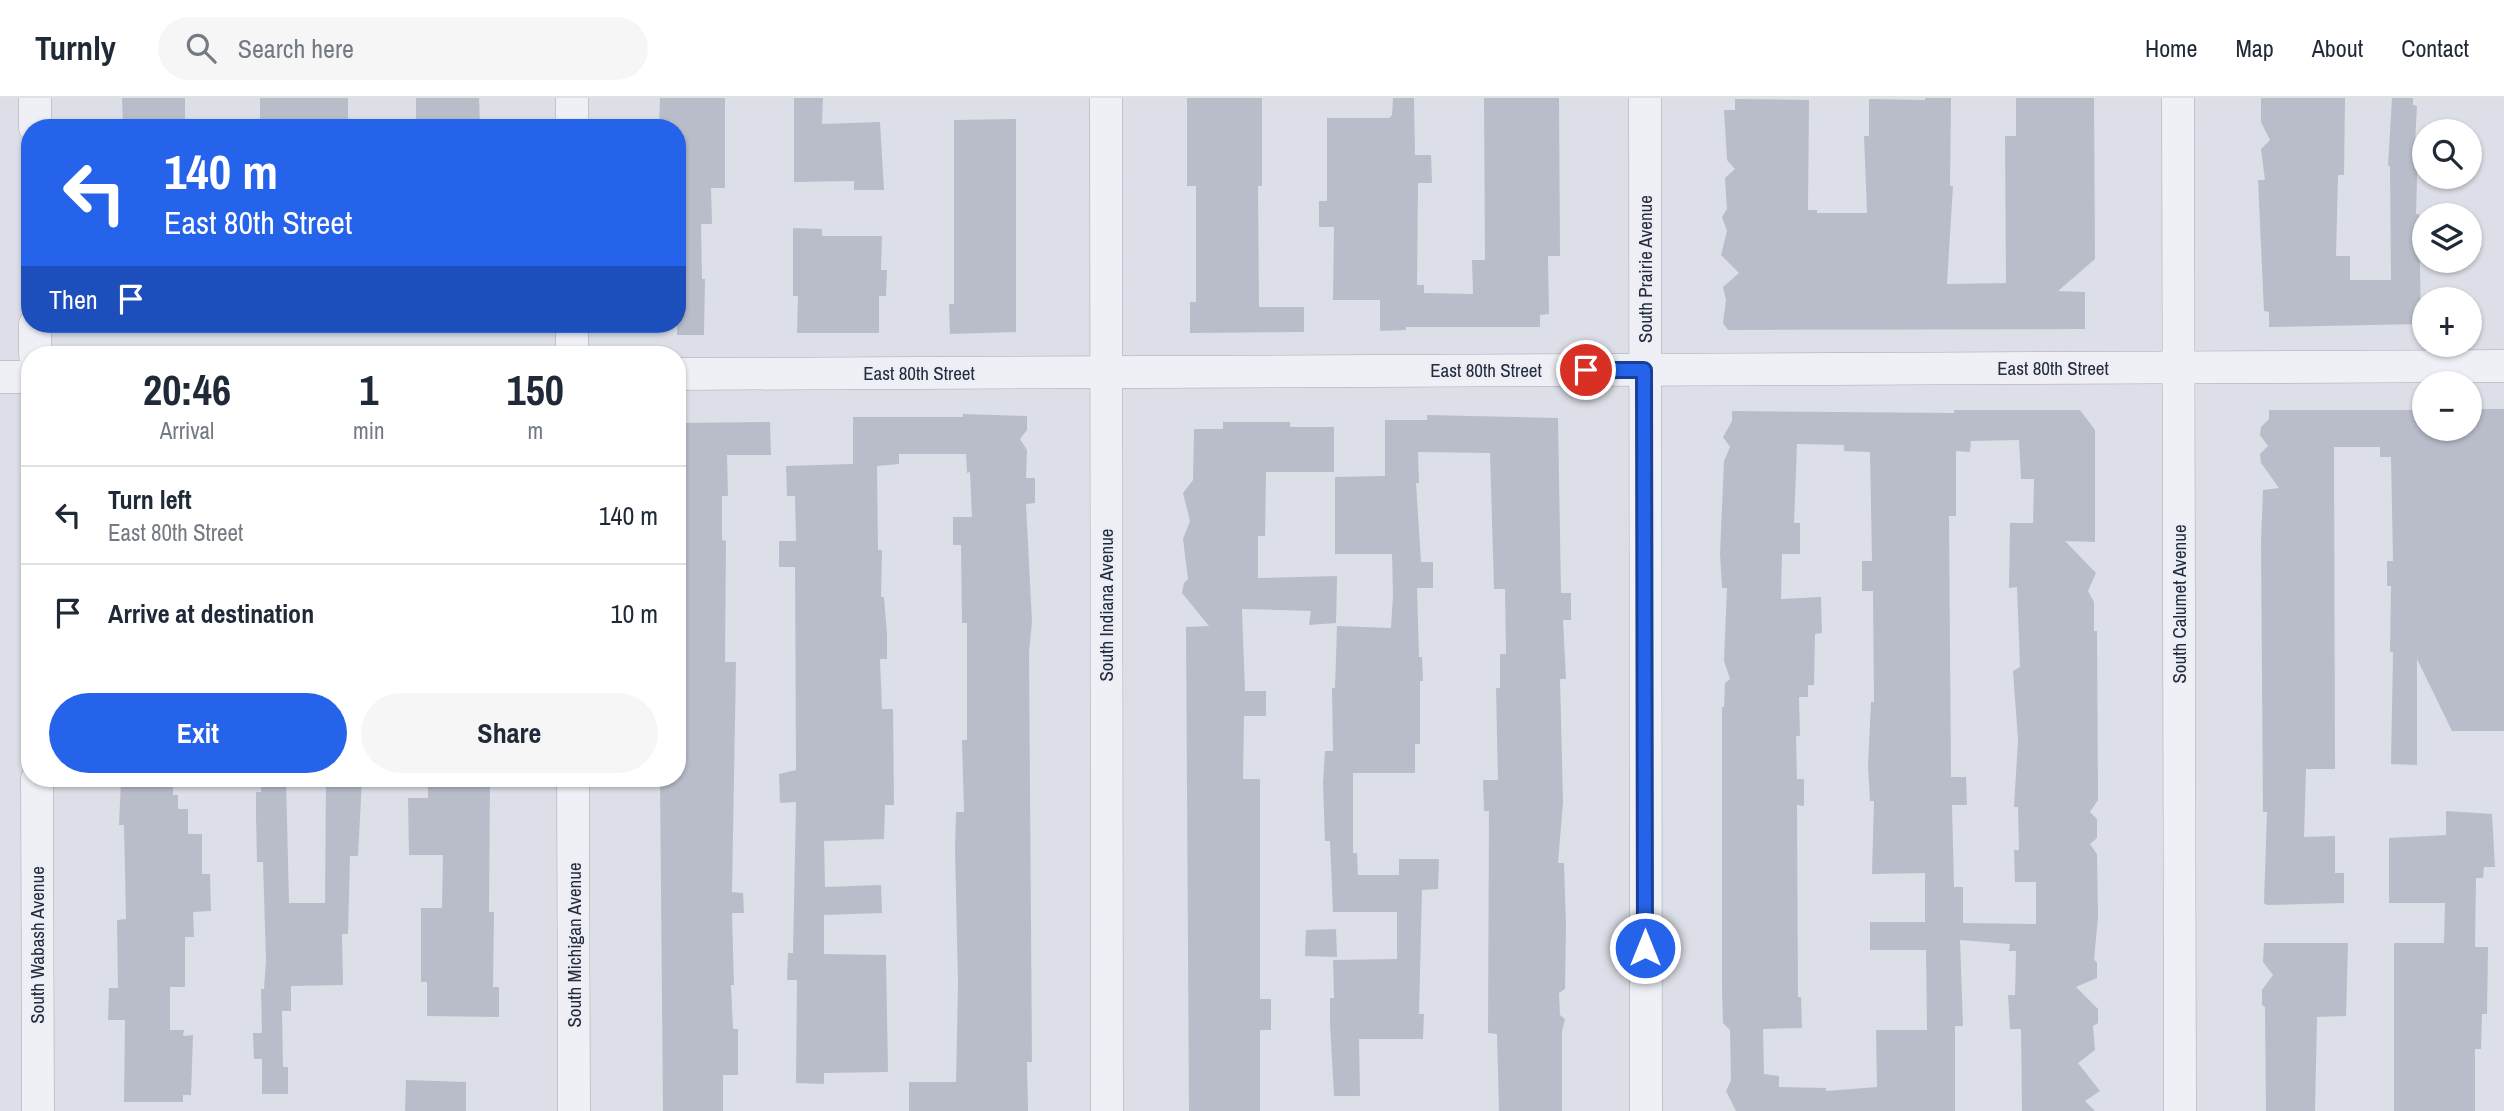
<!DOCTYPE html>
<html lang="en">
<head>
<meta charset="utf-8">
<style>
  :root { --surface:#fff; --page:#f6f6f7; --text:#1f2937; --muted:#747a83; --line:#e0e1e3; --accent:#2563eb }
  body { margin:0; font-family:"Archivo Narrow",sans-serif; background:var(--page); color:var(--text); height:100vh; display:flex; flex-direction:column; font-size:26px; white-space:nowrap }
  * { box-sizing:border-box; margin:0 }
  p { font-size:23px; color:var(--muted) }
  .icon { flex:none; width:38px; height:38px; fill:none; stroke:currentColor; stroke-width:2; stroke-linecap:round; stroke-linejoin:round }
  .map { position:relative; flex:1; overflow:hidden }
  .details { position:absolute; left:21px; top:248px; width:665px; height:441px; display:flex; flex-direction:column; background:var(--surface); border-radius:28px; box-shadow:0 2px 5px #0004 }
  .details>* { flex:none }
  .banner { position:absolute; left:21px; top:21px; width:665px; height:214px; border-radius:28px; box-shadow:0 2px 5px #0004; background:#2563eb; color:#fff; overflow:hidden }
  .fabs { position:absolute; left:2412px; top:21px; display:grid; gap:14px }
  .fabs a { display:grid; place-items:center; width:70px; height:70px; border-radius:50%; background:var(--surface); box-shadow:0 2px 5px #0004; font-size:35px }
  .pin { position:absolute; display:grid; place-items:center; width:60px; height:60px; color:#fff; margin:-30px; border:4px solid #fff; border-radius:50%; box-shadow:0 2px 7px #0007 }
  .me { position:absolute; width:77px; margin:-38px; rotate:0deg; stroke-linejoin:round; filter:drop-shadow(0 0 5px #0008) }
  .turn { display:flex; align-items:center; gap:24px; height:147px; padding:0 28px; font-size:32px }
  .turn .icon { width:91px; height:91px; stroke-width:2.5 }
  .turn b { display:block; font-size:49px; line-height:60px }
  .then { display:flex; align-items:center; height:66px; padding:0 28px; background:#0003; gap:14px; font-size:26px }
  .eta { display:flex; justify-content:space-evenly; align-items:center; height:119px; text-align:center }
  .eta b { font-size:42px; font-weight:700; line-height:49px }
  .primary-button { display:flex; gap:14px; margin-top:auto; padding:14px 28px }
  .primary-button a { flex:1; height:80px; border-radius:42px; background:var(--accent); color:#fff; font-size:28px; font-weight:700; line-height:80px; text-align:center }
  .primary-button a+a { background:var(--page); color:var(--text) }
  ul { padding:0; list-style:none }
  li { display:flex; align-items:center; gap:21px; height:98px; padding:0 28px; border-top:2px solid var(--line) }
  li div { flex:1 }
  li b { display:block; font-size:26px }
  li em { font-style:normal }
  header { display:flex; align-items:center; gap:42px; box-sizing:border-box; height:98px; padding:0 35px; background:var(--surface); border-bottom:2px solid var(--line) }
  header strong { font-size:33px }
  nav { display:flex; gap:38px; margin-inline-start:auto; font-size:24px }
  .search { width:490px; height:63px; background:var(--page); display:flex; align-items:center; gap:18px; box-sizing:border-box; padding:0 24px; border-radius:38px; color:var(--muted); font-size:26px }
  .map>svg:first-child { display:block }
</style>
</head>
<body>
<header>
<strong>Turnly</strong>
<div class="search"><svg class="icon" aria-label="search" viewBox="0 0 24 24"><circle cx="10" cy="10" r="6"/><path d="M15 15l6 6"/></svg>Search here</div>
<nav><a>Home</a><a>Map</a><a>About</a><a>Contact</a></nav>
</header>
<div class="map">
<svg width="2504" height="1013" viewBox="0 0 2504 1013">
  <rect width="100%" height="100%" fill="#dcdfe7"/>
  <g fill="#b9bdca" fill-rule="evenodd">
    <polygon points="122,0 185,0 185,30 123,30"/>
    <rect x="260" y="0" width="88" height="30"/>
    <polygon points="416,0 479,0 480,30 416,30"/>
    <polygon points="660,0 725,0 725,90 711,90 712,126 701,126 702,181 705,181 704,237 677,237 677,30 659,30"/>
    <polygon points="794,0 823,0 822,26 880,24 884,92 854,92 854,83 794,84"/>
    <polygon points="1187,0 1262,0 1262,88 1258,88 1259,209 1304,209 1304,234 1190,235 1190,204 1196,204 1196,88 1187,88"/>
    <polygon points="1393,0 1414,0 1415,57 1431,57 1432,85 1418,85 1417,187 1424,187 1424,195 1473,196 1472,162 1485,162 1484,0 1559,0 1560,158 1548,158 1549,216 1540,217 1540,229 1406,229 1406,232 1380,233 1380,202 1333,202 1334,129 1319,129 1319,103 1327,103 1327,20 1389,20 1392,17"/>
    <polygon points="1925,0 1951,0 1950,88 1953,88 1947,186 2006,185 2005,38 2016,38 2016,0 2094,0 2095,161 2058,193 2085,194 2085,231 1728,232 1723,225 1726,202 1723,189 1739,175 1721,157 1727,133 1722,119 1727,111 1725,80 1735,71 1727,62 1724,12 1735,12 1735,1 1809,2 1808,112 1817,112 1817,115 1867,115 1864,38 1869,38 1869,1 1925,2"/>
    <polygon points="2261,0 2345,0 2344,77 2338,77 2336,158 2350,158 2350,182 2391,182 2390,68 2388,68 2392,0 2413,0 2413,7 2417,8 2415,45 2418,45 2416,116 2419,116 2421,226 2269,229 2269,214 2264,213 2258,82 2265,82 2261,51 2270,42 2261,24"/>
    <polygon points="1016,21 1016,234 950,236 949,206 954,206 954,22"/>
    <polygon points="793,130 822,131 822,138 882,138 881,172 887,172 886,198 879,198 879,235 797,235 798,198 793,198"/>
    <polygon points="2469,311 2504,311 2504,633 2452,633 2417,561 2417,667 2391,666 2393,554 2390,554 2391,488 2387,488 2387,463 2393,463 2391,359 2380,359 2380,349 2334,349 2335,671 2306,671 2304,739 2335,738 2335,775 2344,775 2344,805 2267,807 2264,805 2267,714 2263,714 2261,443 2263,392 2279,390 2261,365 2260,356 2268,348 2260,337 2261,329 2269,321 2269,312 2422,312 2422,331 2469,331"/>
    <path d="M 1954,312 L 2080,312 L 2095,332 L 2095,444 L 2065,443 L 2096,475 L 2088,493 L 2094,504 L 2094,533 L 2097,533 L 2098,702 L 2090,714 L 2097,721 L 2097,740 L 2090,746 L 2097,756 L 2098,819 L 2094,861 L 2097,865 L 2097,880 L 2076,889 L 2098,911 L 2098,925 L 2093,928 L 2095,952 L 2078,965 L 2100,993 L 2085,1003 L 2095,1013 L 2022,1013 L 2021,931 L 2010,931 L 2008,897 L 2015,897 L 2016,853 L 2009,853 L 2010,846 L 1960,842 L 1963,928 L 1955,928 L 1955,1013 L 1736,1013 L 1726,993 L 1731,982 L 1730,932 L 1723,925 L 1722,892 L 1722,609 L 1724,609 L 1725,585 L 1730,581 L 1724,563 L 1727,490 L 1722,490 L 1720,456 L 1724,363 L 1730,349 L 1723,339 L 1732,323 L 1732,313 L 1954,315 ZM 2019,342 L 2021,381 L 2034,381 L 2033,425 L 2010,425 L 2009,490 L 2017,489 L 2020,569 L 2013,573 L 2018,642 L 2014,709 L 2018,709 L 2019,752 L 2014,752 L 2015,784 L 2036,784 L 2036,826 L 1963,825 L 1963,789 L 1954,789 L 1952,707 L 1967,707 L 1966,679 L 1951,679 L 1949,418 L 1956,418 L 1956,353 L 1970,354 L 1971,343 ZM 1797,346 L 1844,347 L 1844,353 L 1870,354 L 1872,463 L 1862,463 L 1862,493 L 1873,493 L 1874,604 L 1871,604 L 1868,668 L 1870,703 L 1874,703 L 1872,776 L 1925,775 L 1925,824 L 1870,824 L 1870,852 L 1926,852 L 1927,932 L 1876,932 L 1877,989 L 1826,993 L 1826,990 L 1779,989 L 1779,978 L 1764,976 L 1763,931 L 1802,930 L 1801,899 L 1798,899 L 1797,707 L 1804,708 L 1804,681 L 1797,681 L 1796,638 L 1800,638 L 1799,599 L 1808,599 L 1808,587 L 1814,587 L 1815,536 L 1822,535 L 1821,499 L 1781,501 L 1782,456 L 1800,456 L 1800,425 L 1794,425 Z"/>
    <polygon points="963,316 1027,318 1027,332 1020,341 1027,352 1026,380 1035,380 1035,405 1026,406 1032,524 1029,554 1032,964 1027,964 1028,1013 909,1013 909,984 956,984 958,885 955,751 956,714 964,714 962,642 967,642 967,525 962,525 961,447 953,447 953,419 972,419 970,374 967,375 966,356 899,356 899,366 877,368 878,452 882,452 881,499 884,499 887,536 887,561 880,561 882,611 893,611 894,707 885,707 884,741 824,743 825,789 881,787 882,815 824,817 824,856 886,857 888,974 824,975 824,986 796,985 797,882 787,882 788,855 793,855 796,704 780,705 779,676 796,672 795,469 779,469 779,443 796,443 795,398 787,398 786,368 853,366 853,319 963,319"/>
    <polygon points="1427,317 1558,320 1561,495 1571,495 1571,522 1563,522 1566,581 1560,581 1563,704 1558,765 1564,765 1566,827 1565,891 1559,895 1560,917 1565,921 1562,933 1562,1013 1499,1013 1497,936 1488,935 1489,713 1484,713 1483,682 1498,682 1496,590 1500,590 1500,556 1506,556 1505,491 1494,491 1490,355 1418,354 1419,385 1416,385 1421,464 1433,464 1433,490 1417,490 1419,559 1422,559 1423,583 1420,583 1420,646 1415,646 1415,675 1353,675 1353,755 1357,755 1358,777 1399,777 1399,761 1439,761 1438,791 1422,792 1419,916 1424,916 1423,941 1359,941 1360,998 1334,998 1330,925 1330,900 1334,900 1333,862 1397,861 1397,814 1333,814 1330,743 1325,743 1323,686 1325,653 1333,653 1332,590 1335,590 1337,528 1391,530 1393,497 1392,456 1335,456 1335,379 1385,378 1385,322 1427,322"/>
    <polygon points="770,324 771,357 727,357 728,398 722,398 722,442 726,443 725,564 736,564 732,794 743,795 744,815 732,815 734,887 731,887 733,931 738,931 738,977 723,977 723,1013 663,1013 660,681 677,681 677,325"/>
    <polygon points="1223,324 1290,324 1290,329 1334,329 1334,374 1266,374 1265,438 1258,438 1258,480 1337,478 1336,525 1309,527 1311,513 1242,511 1245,593 1266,593 1266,618 1244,618 1243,681 1260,681 1260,901 1271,901 1271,932 1260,932 1260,1013 1189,1013 1186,529 1209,528 1182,495 1184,485 1188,481 1183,441 1190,423 1183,395 1193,382 1194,331 1223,331"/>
    <polygon points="121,681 173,681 173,697 178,697 178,711 188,711 188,736 202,736 202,776 210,776 211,813 193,814 194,839 185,839 185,889 170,889 170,932 184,932 183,938 193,937 191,997 183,997 183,1004 124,1004 125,922 108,922 109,890 118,890 117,822 126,821 124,727 119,727"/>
    <polygon points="261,681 286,681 289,805 325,805 326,681 362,681 358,758 350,758 348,836 342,836 343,887 291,888 291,913 282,913 283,969 288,969 288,996 262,996 262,961 254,961 253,935 262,935 261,891 264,891 266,863 263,764 257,764 256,719 256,694 261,694"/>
    <polygon points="428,681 490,681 489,814 494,814 493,889 499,889 499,919 427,918 427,884 421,884 421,810 442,810 443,757 409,757 408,700 428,700"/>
    <polygon points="2446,713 2492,716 2495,769 2484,769 2483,780 2476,780 2475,849 2488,849 2487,916 2482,916 2481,951 2475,951 2475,1013 2394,1013 2394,845 2444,845 2445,805 2389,805 2389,740 2446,737"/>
    <polygon points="1336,831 1337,859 1305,858 1306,832"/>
    <polygon points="2264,845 2348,845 2346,918 2317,919 2315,1013 2266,1013 2265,909 2262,907 2262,892 2273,877 2263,864"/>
    <polygon points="406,982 466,984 466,1013 405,1013"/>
  </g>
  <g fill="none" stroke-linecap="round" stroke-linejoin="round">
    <g stroke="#a5a9b4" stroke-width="33">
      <g id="minor">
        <polyline points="572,0 572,30"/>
        <polyline points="1106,0 1107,1013"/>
        <polyline points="1645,0 1646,1013"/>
        <polyline points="2178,0 2180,1013"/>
        <polyline points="35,30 35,0"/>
        <polyline points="35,226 35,257"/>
        <polyline points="572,226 572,257"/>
        <polyline points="677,276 2504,268"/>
        <polyline points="0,279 30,279"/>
        <polyline points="37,681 38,1013"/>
        <polyline points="573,681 574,1013"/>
      </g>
    </g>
    <use href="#minor" stroke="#eff0f5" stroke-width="32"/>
  </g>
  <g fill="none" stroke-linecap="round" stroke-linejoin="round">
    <g stroke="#184099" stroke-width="18">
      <polyline id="route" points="1586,272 1644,272 1645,850"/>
    </g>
    <use href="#route" stroke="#2563eb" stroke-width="12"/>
  </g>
  <g text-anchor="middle" stroke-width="5" stroke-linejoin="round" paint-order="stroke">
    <g font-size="19" fill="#252b3d" stroke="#ebeef5">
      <text transform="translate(1645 171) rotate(-90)" y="7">South Prairie Avenue</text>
      <text x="2053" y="277">East 80th Street</text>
      <text x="1486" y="279">East 80th Street</text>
      <text x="919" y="282">East 80th Street</text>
      <text transform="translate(2179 506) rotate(-90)" y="7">South Calumet Avenue</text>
      <text transform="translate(1106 507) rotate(-90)" y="7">South Indiana Avenue</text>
      <text transform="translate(37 847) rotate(-90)" y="7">South Wabash Avenue</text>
      <text transform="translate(574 847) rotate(-90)" y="7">South Michigan Avenue</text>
    </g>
  </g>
</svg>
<div class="fabs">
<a><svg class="icon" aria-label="search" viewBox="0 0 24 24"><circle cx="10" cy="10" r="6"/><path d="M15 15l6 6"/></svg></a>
<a><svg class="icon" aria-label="layers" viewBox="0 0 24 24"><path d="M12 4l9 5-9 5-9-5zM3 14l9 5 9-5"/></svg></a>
<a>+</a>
<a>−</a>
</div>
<div class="pin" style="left:1586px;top:272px;background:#d93025"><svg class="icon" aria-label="arrive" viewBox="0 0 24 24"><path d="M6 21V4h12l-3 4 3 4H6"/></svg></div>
<svg class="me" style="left:1645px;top:850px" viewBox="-20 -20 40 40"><circle r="17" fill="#2563eb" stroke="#fff" stroke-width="3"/><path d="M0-11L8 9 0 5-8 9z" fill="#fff"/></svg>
<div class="banner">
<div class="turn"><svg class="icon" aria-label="left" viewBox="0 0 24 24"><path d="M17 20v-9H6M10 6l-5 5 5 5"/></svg><div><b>140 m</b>East 80th Street</div></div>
<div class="then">Then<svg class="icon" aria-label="arrive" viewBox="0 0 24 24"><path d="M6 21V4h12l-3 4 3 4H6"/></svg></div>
</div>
<section class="details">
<div class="eta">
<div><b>20:46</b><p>Arrival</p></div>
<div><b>1</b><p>min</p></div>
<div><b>150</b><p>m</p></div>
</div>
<ul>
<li><svg class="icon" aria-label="left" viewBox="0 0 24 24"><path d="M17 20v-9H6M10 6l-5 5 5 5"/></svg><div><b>Turn left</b><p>East 80th Street</p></div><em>140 m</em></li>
<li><svg class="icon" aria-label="arrive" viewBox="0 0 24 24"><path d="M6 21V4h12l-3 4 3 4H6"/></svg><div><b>Arrive at destination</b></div><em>10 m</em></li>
</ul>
<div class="primary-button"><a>Exit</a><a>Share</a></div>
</section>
</div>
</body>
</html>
